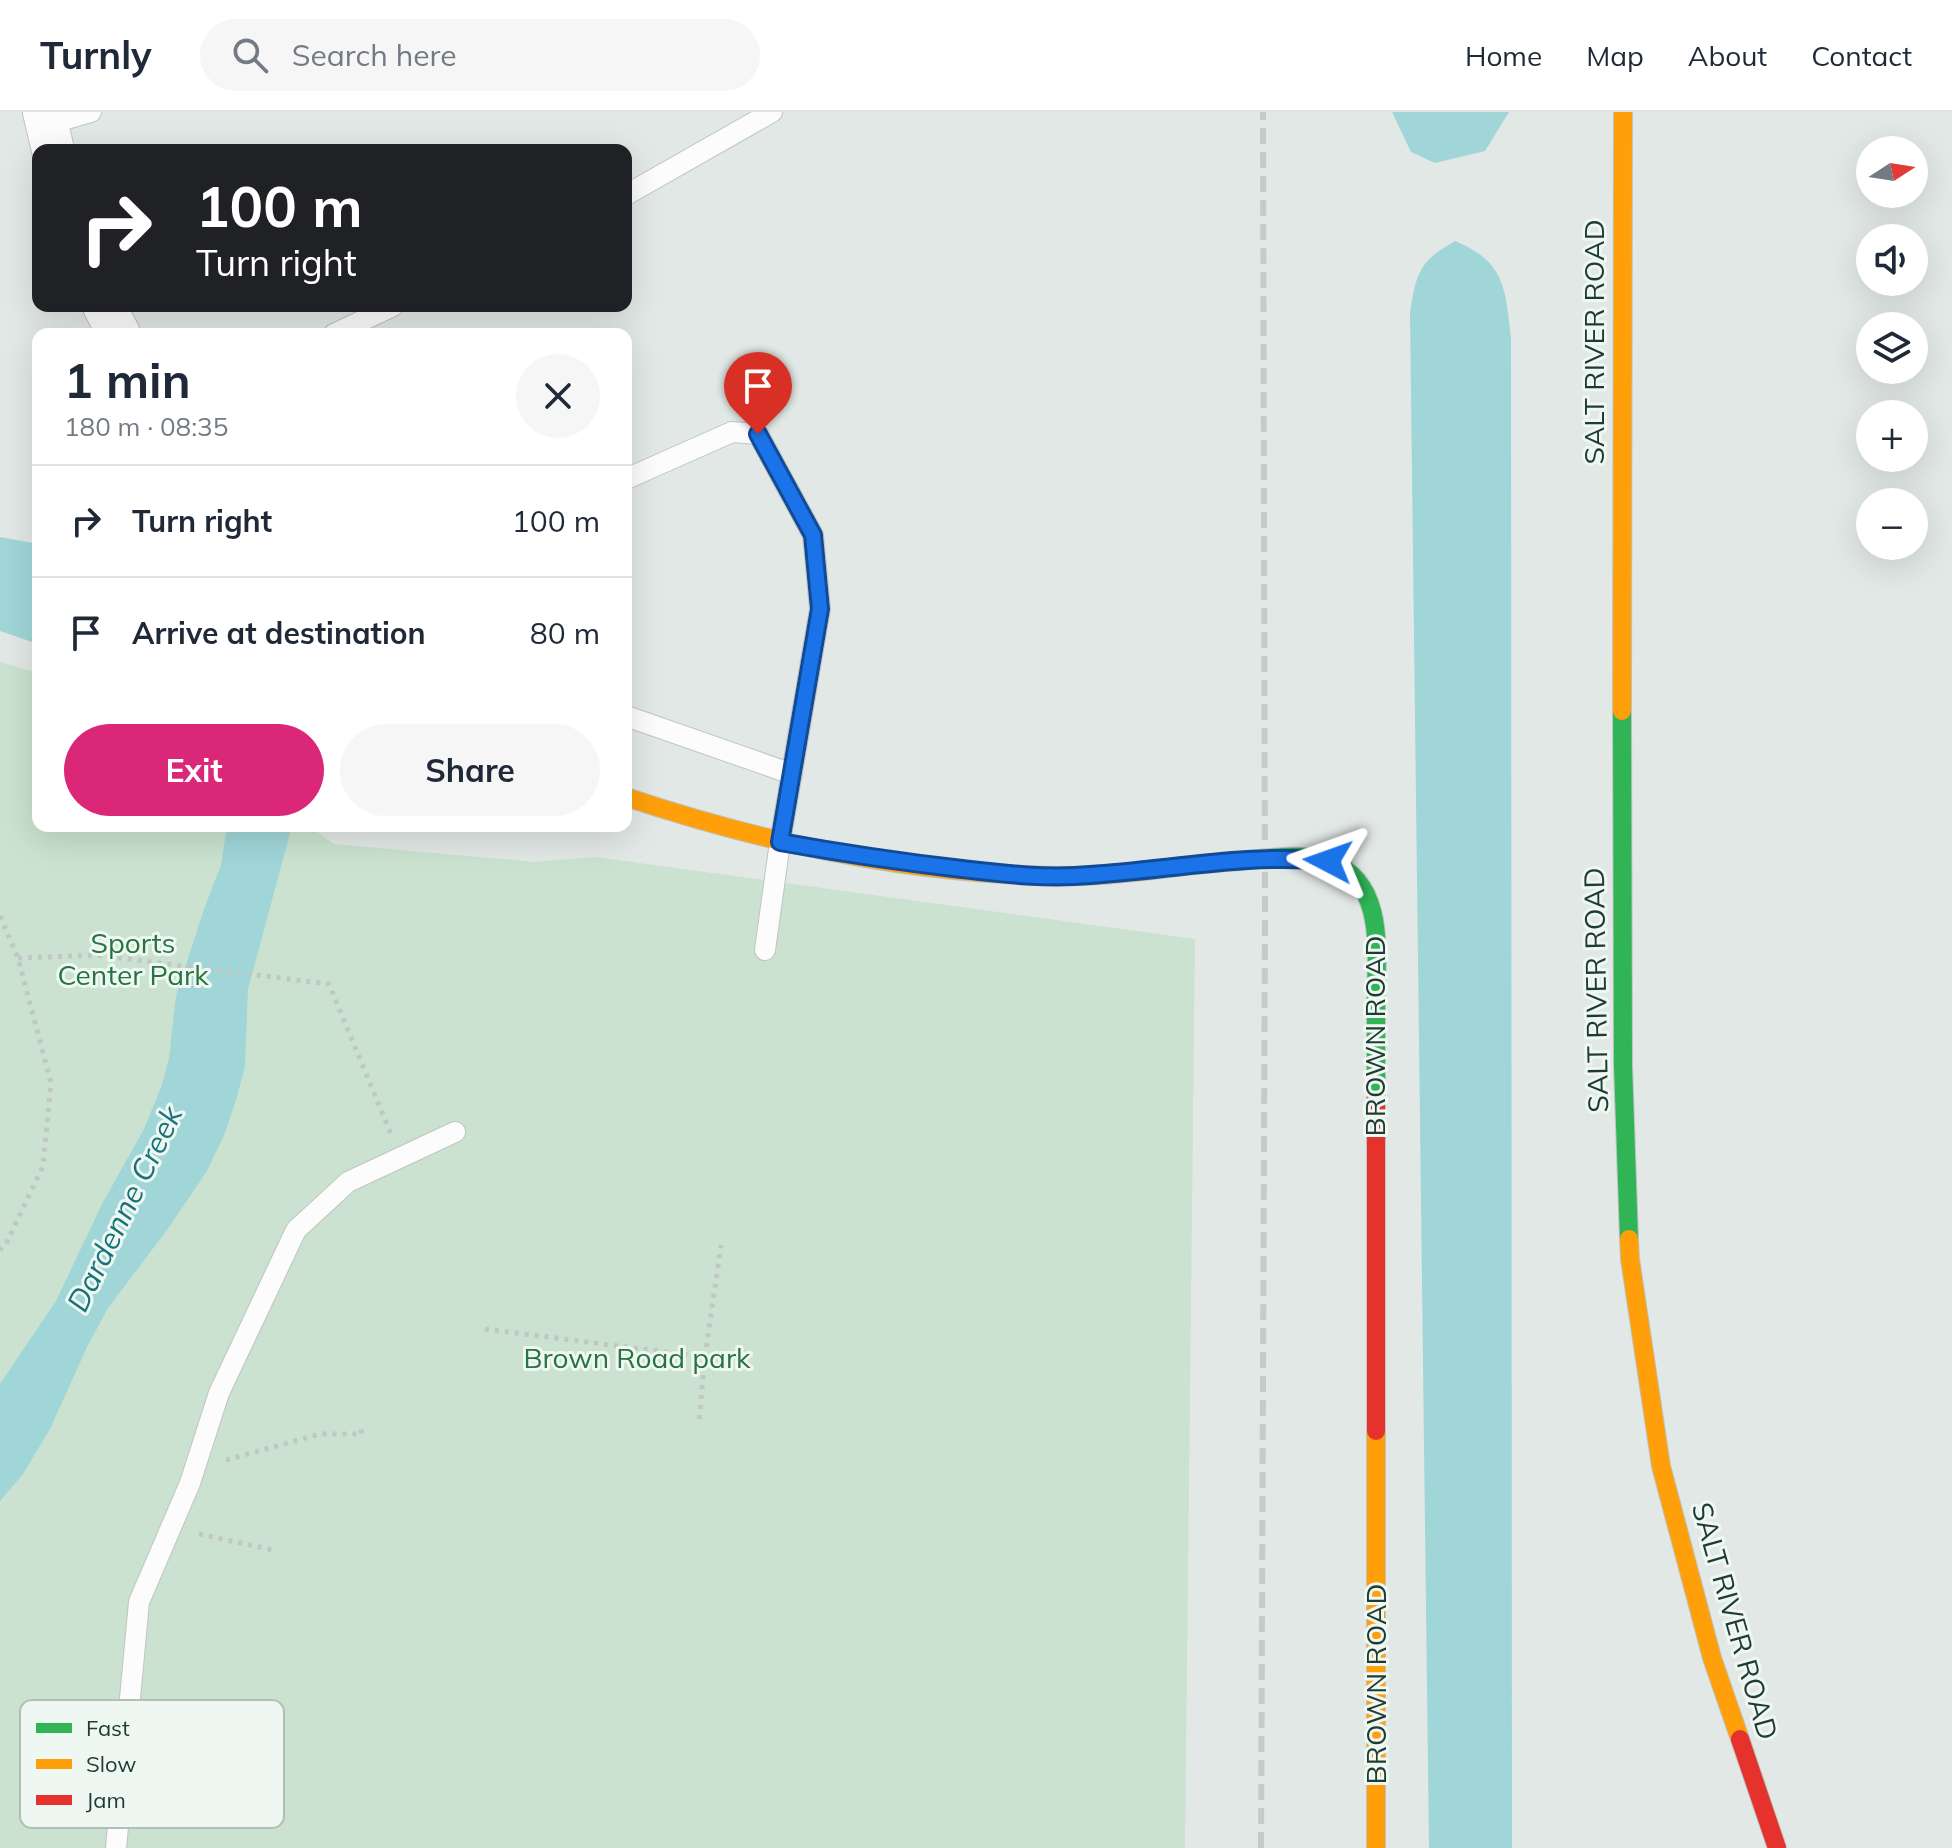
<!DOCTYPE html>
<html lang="en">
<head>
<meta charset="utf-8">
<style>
  :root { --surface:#fff; --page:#f6f6f7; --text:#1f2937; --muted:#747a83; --line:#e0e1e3; --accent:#db2777 }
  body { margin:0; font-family:Mulish,sans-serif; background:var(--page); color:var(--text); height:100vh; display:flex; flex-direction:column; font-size:30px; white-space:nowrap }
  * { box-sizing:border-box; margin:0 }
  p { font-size:26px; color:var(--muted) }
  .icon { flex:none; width:44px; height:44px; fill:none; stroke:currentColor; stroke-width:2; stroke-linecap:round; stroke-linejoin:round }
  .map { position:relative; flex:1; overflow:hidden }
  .details { position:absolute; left:32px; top:216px; width:600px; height:504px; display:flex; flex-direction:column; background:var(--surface); border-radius:16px; box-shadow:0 8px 32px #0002 }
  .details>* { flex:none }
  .top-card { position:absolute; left:32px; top:32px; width:600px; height:168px; border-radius:16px; box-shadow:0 8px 32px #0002; background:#202124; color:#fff; overflow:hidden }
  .needle { width:52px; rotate:78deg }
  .controls { position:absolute; left:1856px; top:24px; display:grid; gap:16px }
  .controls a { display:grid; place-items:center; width:72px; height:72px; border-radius:50%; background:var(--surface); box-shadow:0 8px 32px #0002; font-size:40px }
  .pin { position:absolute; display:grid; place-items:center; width:68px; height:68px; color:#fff; margin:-82px -34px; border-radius:50% 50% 50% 0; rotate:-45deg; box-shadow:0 0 8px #0007 }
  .pin .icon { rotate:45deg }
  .me { position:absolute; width:88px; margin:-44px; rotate:274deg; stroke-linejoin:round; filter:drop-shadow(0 0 6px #0008) }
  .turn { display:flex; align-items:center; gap:28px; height:168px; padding:0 32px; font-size:36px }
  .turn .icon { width:104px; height:104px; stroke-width:2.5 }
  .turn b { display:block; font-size:56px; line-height:68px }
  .round { display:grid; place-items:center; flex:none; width:84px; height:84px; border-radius:42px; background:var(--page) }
  .head { display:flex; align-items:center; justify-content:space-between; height:136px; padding:0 32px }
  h1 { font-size:48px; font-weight:700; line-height:60px }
  .action { display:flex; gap:16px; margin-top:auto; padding:16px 32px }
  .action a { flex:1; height:92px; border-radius:48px; background:var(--accent); color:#fff; font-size:32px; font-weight:700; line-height:92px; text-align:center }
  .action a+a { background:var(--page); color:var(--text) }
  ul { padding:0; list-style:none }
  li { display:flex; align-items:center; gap:24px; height:112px; padding:0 32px; border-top:2px solid var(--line) }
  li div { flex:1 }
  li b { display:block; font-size:30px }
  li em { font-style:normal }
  header { display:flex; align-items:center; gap:48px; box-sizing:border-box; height:112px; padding:0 40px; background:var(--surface); border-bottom:2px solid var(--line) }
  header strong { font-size:38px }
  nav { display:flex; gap:44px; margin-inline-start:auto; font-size:28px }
  .search { width:560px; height:72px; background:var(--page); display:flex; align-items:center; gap:20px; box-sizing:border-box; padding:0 28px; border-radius:44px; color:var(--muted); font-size:30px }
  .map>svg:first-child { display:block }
</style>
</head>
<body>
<header>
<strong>Turnly</strong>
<div class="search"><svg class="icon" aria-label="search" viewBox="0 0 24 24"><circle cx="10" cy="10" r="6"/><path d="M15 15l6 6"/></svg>Search here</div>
<nav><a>Home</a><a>Map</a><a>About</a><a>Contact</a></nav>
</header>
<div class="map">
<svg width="1952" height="1736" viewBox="0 0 1952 1736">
  <rect width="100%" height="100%" fill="#e2e8e5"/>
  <polygon fill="#cae2cf" points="0,550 38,561 38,714 309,714 334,732 535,750 595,745 1195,827 1185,1736 0,1736"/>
  <g fill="#a0d6d8">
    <polygon points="1392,0 1509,0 1485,39 1435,51 1411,40"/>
    <path d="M 1455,129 C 1506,150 1505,177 1511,226 L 1512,1736 L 1429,1736 L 1410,201 C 1416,160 1420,149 1455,129 Z"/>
    <polygon points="0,425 38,432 38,532 0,519"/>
    <polygon points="227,714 292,714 248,877 245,954 237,985 225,1021 207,1059 167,1118 108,1196 87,1235 50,1317 23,1362 0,1389 0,1272 56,1189 102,1092 144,1017 162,973 169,946 176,884 204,797 221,753"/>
  </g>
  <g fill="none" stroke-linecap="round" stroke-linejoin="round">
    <g stroke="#bfc5c2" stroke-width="22">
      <g id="lane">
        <polyline points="46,13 91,0"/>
        <polyline points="626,83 772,0"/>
        <polyline points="334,222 393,194"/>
        <polyline points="626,367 732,320 758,322 813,423 820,497 780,730 765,838"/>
        <polyline points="626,604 792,662"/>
        <polyline points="116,1736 139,1490 190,1371 219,1281 296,1118 348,1070 455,1020"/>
      </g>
    </g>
    <g stroke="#bfc5c2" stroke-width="44">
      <g id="street">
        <polyline points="44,0 53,38"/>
        <polyline points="104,194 119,222"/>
      </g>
    </g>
    <g stroke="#bbc4c0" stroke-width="20">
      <g id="fast">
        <polyline points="1622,599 1623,953 1629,1127"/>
        <path d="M 1227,750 C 1259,748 1300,739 1330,750 C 1387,771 1376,843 1376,890 C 1376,923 1376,955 1376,988"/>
      </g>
    </g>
    <g stroke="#bbc4c0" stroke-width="20">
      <g id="slow">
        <polyline points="1622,599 1623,0"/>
        <path d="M 626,685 C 773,734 926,766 1081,764 C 1130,763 1179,753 1227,750"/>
        <polyline points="1629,1127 1630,1147 1661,1354 1712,1546 1740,1627"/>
        <polyline points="1376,1319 1376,1736"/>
      </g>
    </g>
    <g stroke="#bbc4c0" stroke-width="20">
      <g id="jam">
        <polyline points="1376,988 1376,1319"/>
        <polyline points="1740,1627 1777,1736"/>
      </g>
    </g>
    <g stroke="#bfc8c4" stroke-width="5" stroke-dasharray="4 6" stroke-linecap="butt">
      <polyline points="0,804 18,846 51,971 43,1054 6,1132 0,1138"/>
      <polyline points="18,846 96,843 329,872 391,1022"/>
      <polyline points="485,1217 705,1245 699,1309"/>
      <polyline points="705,1245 721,1133"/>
      <polyline points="226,1348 320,1322 362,1322 360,1315"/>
      <polyline points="199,1422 277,1439"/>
    </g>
    <use href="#lane" stroke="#fbfcfb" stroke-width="20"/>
    <use href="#street" stroke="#fbfcfb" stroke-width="42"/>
    <use href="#fast" stroke="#30b455" stroke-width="18"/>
    <use href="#slow" stroke="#ff9f0a" stroke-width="18"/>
    <use href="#jam" stroke="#e5322d" stroke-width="18"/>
    <polyline stroke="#c6cac8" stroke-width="6" stroke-dasharray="16 8" stroke-linecap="butt" points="1261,1736 1265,804 1263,0"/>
  </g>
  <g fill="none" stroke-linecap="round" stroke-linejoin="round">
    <g stroke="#114b97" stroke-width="20">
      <path id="route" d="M 758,322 L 813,423 L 820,497 L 780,730 C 841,741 901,750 962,757 C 1005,762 1047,767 1090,763 C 1169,758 1249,741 1328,749"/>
    </g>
    <use href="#route" stroke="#1a73e8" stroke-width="14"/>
  </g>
  <g text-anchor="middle" stroke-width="6" stroke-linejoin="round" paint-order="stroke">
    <g font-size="28" fill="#1f3b31" stroke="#eff7f2">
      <text transform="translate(1594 230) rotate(-90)" y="10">SALT RIVER ROAD</text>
      <text transform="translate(1596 878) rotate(-91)" y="10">SALT RIVER ROAD</text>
      <text transform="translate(1375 924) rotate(-90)" y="10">BROWN ROAD</text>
      <text transform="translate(1735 1509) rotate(74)" y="10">SALT RIVER ROAD</text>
      <text transform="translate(1376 1572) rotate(-90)" y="10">BROWN ROAD</text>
    </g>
    <g font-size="28" fill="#27743e" stroke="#eff7f2">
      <text x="133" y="841">Sports<tspan x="133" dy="32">Center Park</tspan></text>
      <text x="637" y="1256">Brown Road park</text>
    </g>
    <g font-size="30" font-style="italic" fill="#17737a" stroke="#eff7f2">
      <text transform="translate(125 1097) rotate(-64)" y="10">Dardenne Creek</text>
    </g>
  </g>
  <rect x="20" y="1588" width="264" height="128" rx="12" fill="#eff7f2" stroke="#b1bfb8" stroke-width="2"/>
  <rect x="36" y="1611" width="36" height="10" fill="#30b455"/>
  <rect x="36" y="1647" width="36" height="10" fill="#ff9f0a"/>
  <rect x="36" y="1683" width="36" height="10" fill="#e5322d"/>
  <g font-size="22" fill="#1f3b31">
    <text x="86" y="1624">Fast</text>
    <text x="86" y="1660">Slow</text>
    <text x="86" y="1696">Jam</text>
  </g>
</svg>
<div class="controls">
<a><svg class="needle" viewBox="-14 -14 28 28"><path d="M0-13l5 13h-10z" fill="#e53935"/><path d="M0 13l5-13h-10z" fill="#747a83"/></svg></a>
<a><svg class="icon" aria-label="sound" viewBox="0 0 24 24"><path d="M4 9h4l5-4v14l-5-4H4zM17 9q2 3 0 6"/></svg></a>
<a><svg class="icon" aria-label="layers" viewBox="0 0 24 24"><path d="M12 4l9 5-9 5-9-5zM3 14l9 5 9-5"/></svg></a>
<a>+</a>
<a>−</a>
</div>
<div class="pin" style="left:758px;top:322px;background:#d93025"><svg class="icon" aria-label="arrive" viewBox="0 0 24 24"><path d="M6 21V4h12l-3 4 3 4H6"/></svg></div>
<svg class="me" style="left:1328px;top:749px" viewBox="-20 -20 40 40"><path d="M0-17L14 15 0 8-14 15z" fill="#1a73e8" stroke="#fff" stroke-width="4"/></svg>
<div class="top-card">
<div class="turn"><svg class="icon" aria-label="right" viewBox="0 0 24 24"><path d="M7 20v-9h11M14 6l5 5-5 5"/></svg><div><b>100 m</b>Turn right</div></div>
</div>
<section class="details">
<div class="head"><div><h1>1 min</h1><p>180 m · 08:35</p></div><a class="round"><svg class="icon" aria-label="close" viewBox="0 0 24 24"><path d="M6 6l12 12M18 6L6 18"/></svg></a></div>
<ul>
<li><svg class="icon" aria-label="right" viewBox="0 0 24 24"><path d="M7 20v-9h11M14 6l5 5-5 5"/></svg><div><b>Turn right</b></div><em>100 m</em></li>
<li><svg class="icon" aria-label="arrive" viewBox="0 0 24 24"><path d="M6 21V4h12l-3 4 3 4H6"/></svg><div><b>Arrive at destination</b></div><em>80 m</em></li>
</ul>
<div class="action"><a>Exit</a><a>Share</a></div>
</section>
</div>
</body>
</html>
